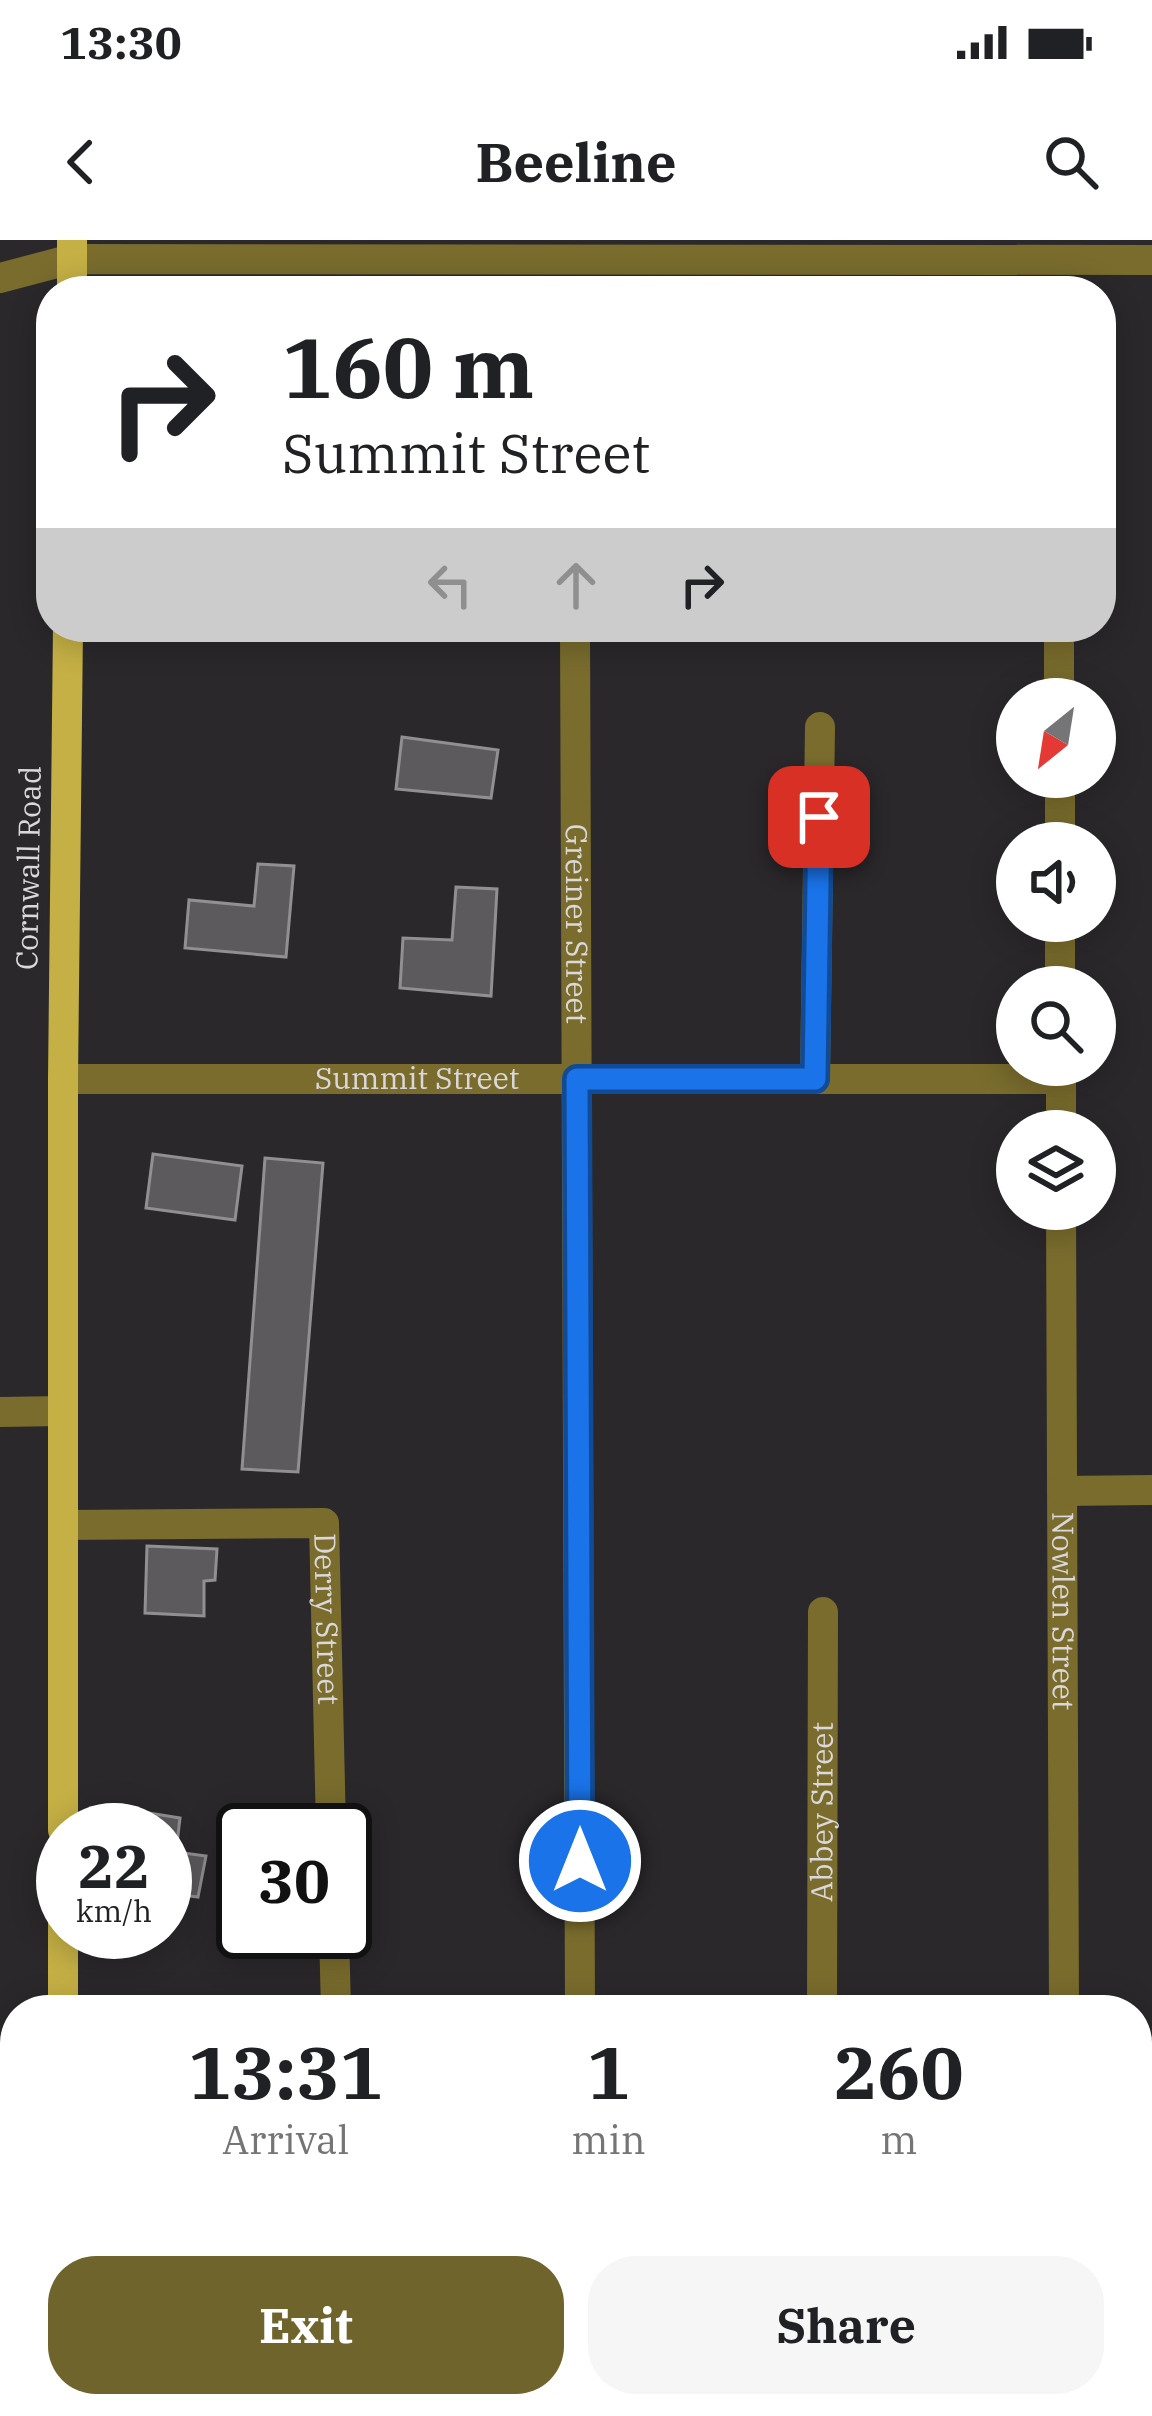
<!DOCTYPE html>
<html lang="en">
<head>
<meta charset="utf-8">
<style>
  :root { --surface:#fff; --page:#f6f6f6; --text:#202124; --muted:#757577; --accent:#6f642c }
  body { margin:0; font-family:"IBM Plex Serif",serif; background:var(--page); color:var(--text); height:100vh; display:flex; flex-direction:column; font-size:45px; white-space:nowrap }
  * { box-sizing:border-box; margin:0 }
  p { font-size:39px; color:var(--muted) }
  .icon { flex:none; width:66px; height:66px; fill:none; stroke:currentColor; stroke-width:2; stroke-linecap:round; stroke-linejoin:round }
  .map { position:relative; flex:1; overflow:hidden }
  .sheet { position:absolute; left:0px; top:1755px; width:1152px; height:423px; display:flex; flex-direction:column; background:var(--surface); border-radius:48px 48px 0 0; box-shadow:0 6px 30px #0003 }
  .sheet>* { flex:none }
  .hud { position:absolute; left:36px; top:36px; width:1080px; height:366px; border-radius:48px; box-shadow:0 6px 30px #0003; background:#fff; color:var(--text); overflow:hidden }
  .needle { width:78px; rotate:210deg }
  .fabs { position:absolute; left:996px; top:438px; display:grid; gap:24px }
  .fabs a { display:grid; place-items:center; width:120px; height:120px; border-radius:50%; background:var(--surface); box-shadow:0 6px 30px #0003; font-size:60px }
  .speed { position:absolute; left:36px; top:1563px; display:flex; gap:24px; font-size:60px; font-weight:700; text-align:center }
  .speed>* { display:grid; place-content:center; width:156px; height:156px; border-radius:50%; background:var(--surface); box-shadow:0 6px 30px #0003; line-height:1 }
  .speed small { font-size:30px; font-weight:400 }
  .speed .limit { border:6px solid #111; border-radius:18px; background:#fff; color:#111 }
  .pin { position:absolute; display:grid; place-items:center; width:102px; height:102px; color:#fff; margin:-51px; border-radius:24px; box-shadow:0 6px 18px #0006 }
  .me { position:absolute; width:132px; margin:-66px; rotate:0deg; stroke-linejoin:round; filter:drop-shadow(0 0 9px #0008) }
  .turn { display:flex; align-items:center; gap:42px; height:252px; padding:0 48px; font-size:54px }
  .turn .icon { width:156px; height:156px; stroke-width:2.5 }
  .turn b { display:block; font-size:84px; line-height:102px }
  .lanes { display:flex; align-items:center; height:114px; padding:0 48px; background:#0003; justify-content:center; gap:60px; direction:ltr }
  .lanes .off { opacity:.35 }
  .eta { display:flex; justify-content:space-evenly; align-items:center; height:204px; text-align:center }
  .eta b { font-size:72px; font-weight:800; line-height:84px }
  .button { display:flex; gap:24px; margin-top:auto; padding:24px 48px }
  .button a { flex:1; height:138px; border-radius:48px; background:var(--accent); color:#fff; font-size:48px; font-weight:800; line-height:138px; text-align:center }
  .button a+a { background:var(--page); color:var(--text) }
  .status { display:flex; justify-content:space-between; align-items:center; height:84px; padding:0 60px; background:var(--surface); direction:ltr }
  .status svg { height:33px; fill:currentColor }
  header { display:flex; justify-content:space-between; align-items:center; height:156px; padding:0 48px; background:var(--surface); font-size:54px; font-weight:800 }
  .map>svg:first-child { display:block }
</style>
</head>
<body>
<div class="status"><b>13:30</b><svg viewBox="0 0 49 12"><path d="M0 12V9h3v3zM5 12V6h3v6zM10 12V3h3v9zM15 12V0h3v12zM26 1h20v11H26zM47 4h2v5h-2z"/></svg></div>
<header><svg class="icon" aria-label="back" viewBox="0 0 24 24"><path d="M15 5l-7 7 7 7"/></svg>Beeline<svg class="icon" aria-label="search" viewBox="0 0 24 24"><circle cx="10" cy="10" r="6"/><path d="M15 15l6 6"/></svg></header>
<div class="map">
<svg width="1152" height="2176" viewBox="0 0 1152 2176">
  <rect width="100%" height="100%" fill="#2a282b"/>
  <g fill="#5c5a5d" stroke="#928f93" stroke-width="3">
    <polygon points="402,497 498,510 491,558 396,549"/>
    <polygon points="258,624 294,626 286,717 185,708 189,660 254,666"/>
    <polygon points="456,647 497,649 491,756 400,748 403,698 452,700"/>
    <polygon points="153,914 242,926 235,980 146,968"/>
    <polygon points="265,918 323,923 298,1232 242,1229"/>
    <polygon points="147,1306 217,1309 215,1340 204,1341 204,1376 145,1373"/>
    <polygon points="149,1573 180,1578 176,1612 206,1616 198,1657 165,1653 165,1590 148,1590"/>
    <polygon points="130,2163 182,2163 180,2176 129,2176"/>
  </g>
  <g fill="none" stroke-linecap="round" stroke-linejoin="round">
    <g stroke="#796c2d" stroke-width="30">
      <polyline points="0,38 72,19 1152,20"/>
      <path id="s1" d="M 575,387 L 580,1770"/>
      <polyline points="1059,387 1059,459"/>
      <polyline points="1060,537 1060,603"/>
      <polyline points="1060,681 1060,747"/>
      <polyline points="1061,825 1061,891"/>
      <path id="s2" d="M 63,839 L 1061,839"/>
      <polyline points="815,839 820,487"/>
      <path id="s3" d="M 1061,969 L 1064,1770"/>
      <polyline points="0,1172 62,1171"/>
      <polyline points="1062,1251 1152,1250"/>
      <path id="s4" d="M 63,1285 L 324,1283 L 331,1590"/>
      <polyline points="334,1692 336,1770"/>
      <path id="s5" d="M 822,1770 L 823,1372"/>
      <polyline points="1137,1812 1152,1812"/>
      <polyline points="1137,1918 1152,1918"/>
      <polyline points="337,2163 337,2176"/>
      <polyline points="582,2163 582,2176"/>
      <polyline points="1066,2163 1066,2176"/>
      <polyline points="822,2176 822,2163"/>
    </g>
    <g stroke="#c5b045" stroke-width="30">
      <polyline points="72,51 72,0"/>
      <polyline points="63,1590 63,839 68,387"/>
      <polyline points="63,1770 63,1653"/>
      <polyline points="62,2176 62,2163"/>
    </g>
  </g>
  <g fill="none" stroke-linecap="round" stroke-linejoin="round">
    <g stroke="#114b97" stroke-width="30">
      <polyline id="route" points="580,1621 577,839 815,839 819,577"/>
    </g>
    <use href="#route" stroke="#1a73e8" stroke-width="21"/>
  </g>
  <g text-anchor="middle" stroke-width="9" stroke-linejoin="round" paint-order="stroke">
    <g font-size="30" fill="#dad8da" stroke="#2a282b">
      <text transform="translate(29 628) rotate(-89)" y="10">Cornwall Road</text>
      <text dy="10" stroke="none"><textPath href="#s1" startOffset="297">Greiner Street</textPath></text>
      <text dy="10" stroke="none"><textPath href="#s2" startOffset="354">Summit Street</textPath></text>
      <text dy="10" stroke="none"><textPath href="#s3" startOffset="402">Nowlen Street</textPath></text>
      <text dy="10" stroke="none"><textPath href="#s4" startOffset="357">Derry Street</textPath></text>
      <text dy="10" stroke="none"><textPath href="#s5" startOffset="198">Abbey Street</textPath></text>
    </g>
  </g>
</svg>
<div class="fabs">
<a><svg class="needle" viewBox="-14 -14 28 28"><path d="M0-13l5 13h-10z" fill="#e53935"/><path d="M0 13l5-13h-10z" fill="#757577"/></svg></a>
<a><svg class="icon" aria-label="sound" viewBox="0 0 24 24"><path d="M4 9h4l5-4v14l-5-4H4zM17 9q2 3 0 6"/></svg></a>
<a><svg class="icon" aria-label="search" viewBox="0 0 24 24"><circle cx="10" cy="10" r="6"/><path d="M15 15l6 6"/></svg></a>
<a><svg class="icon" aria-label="layers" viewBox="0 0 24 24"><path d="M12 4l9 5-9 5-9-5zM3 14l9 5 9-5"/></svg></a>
</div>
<div class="speed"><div>22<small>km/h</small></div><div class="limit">30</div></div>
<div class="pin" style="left:819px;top:577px;background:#d93025"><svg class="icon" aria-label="arrive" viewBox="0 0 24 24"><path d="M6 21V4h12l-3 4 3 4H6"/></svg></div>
<svg class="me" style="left:580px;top:1621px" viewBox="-20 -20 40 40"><circle r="17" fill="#1a73e8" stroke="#fff" stroke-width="3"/><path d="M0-11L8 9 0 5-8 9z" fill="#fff"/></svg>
<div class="hud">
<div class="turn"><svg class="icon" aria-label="right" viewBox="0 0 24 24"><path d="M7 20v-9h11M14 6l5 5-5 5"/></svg><div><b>160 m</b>Summit Street</div></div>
<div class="lanes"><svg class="icon off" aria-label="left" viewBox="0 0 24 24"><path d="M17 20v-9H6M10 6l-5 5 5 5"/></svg><svg class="icon off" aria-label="ahead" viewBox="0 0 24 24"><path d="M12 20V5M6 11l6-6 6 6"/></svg><svg class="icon" aria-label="right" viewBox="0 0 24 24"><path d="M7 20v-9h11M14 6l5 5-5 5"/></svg></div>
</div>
<section class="sheet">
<div class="eta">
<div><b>13:31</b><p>Arrival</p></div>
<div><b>1</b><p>min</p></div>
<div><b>260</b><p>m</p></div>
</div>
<div class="button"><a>Exit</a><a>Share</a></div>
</section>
</div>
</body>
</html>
